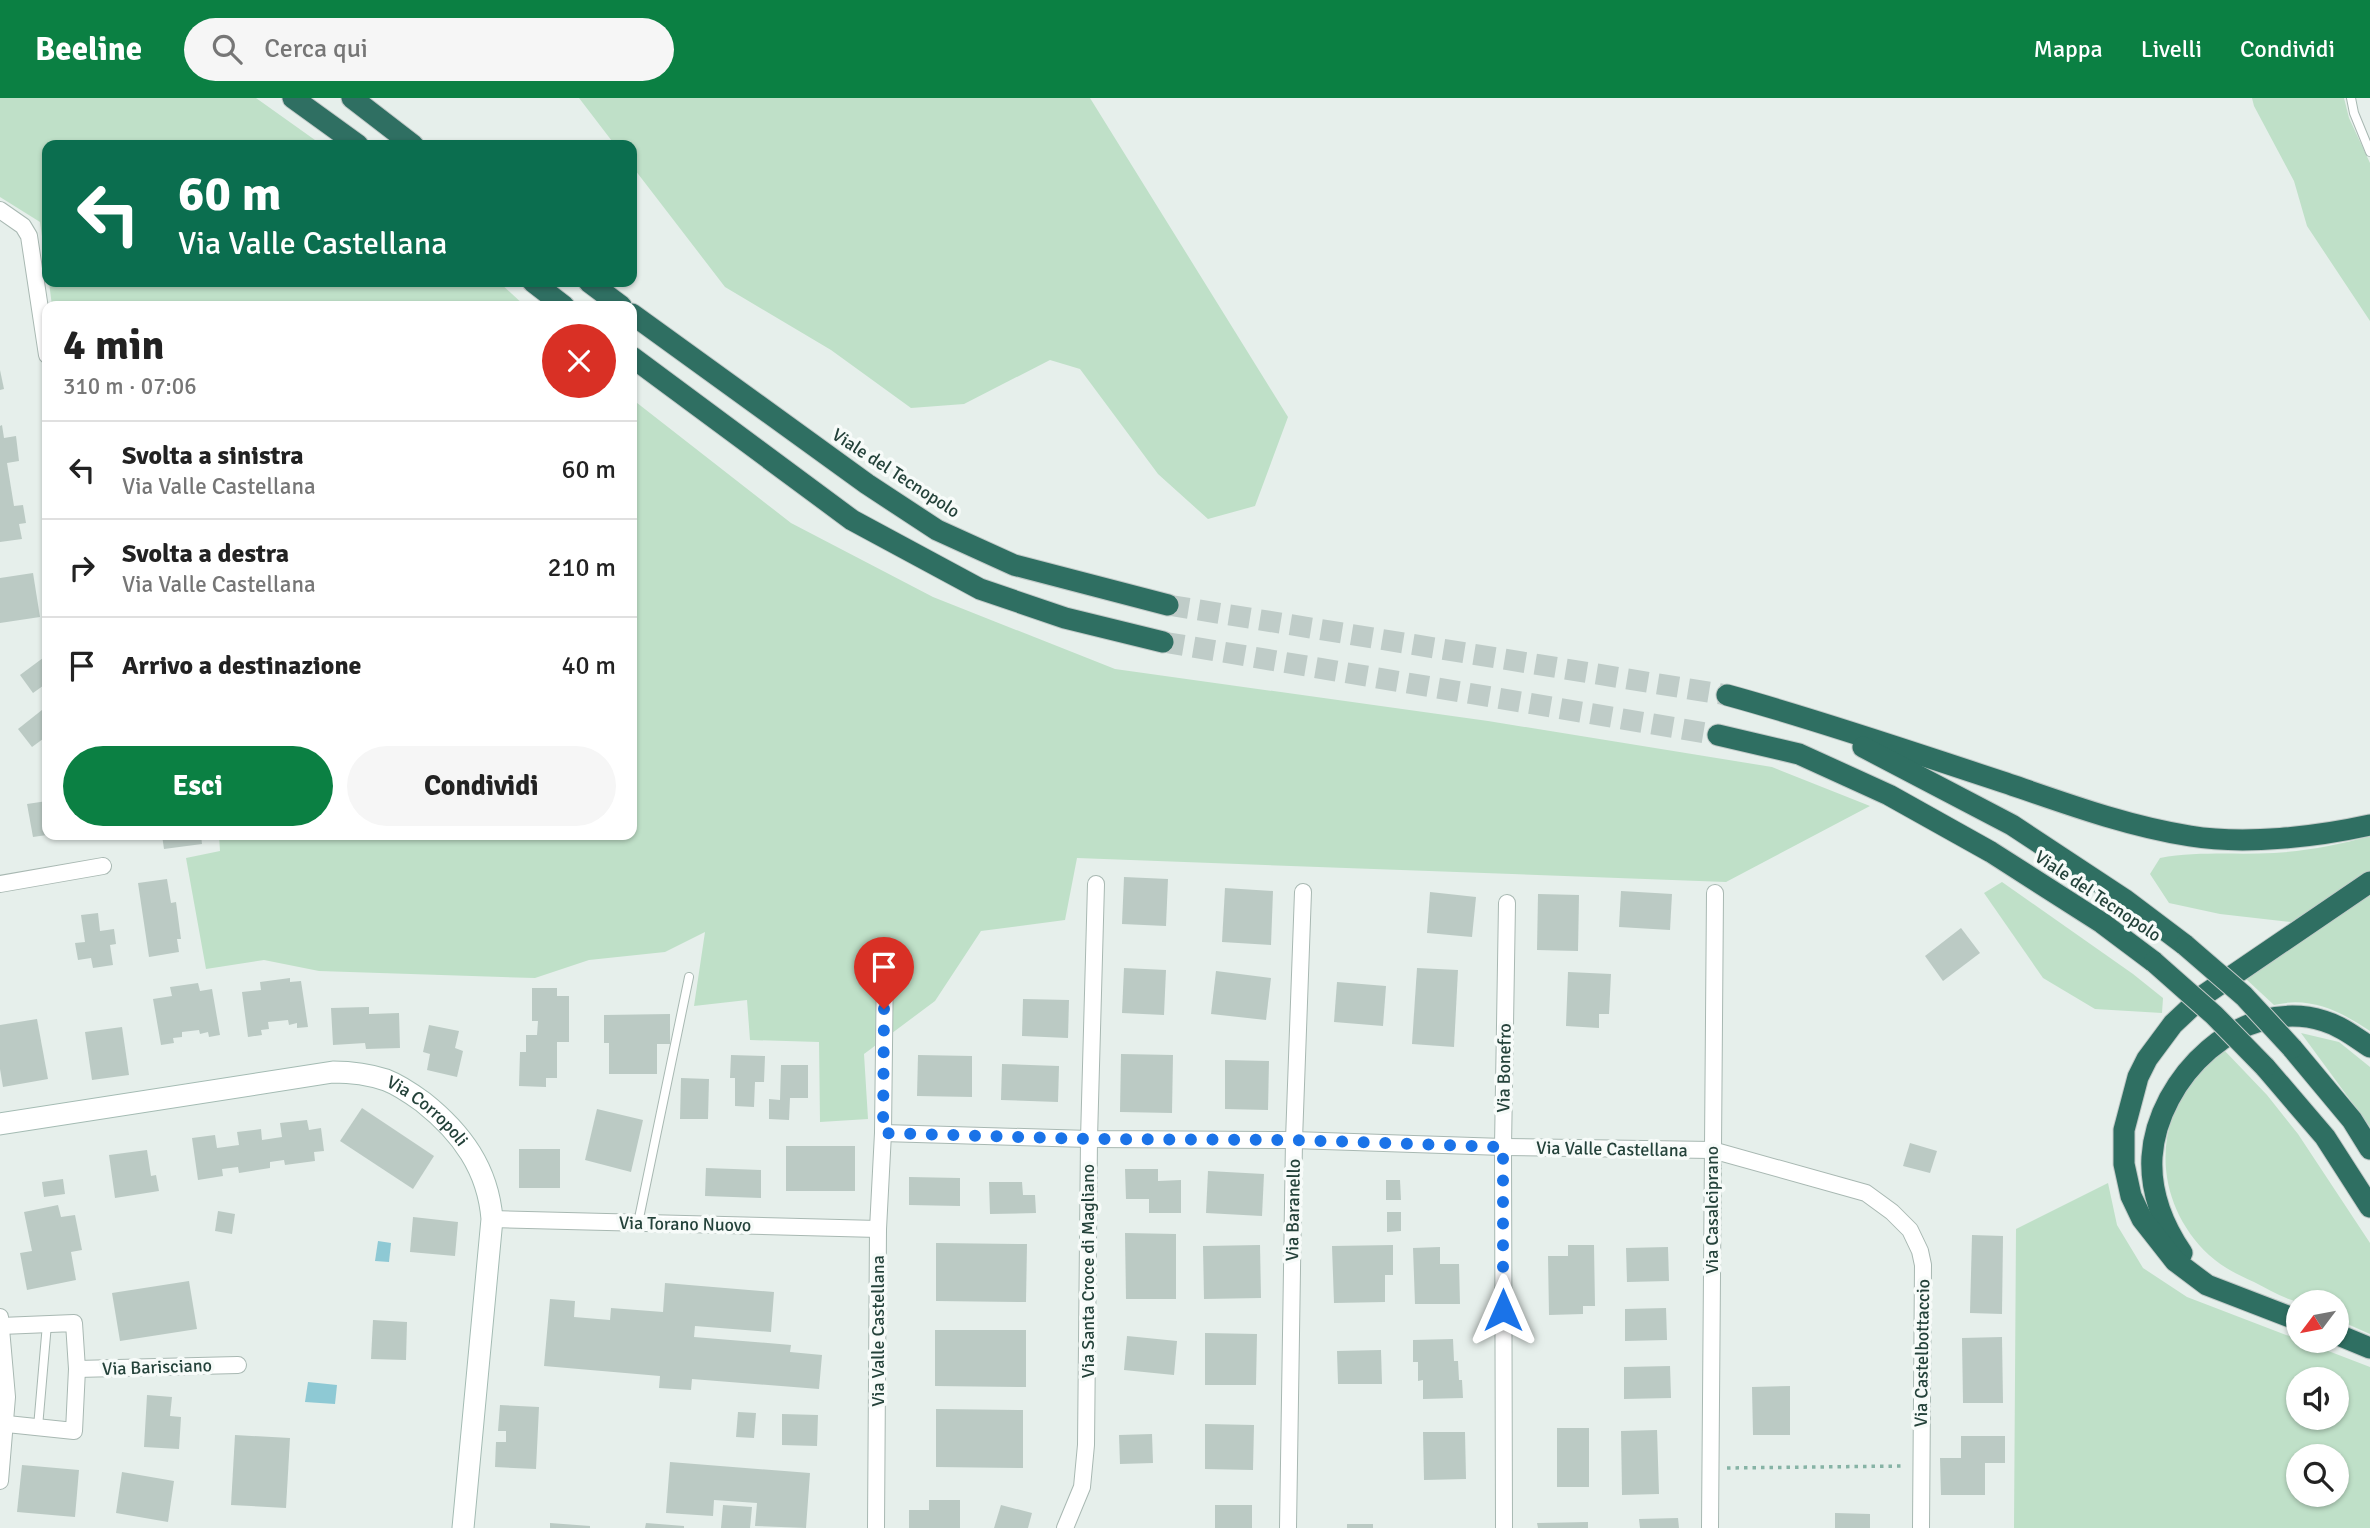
<!DOCTYPE html>
<html lang="it">
<head>
<meta charset="utf-8">
<style>
  :root { --surface:#fff; --page:#f6f6f6; --text:#222; --muted:#767676; --line:#e0e0e0; --accent:#0b8043 }
  body { margin:0; font-family:Signika,sans-serif; background:var(--page); color:var(--text); height:100vh; display:flex; flex-direction:column; font-size:26px; white-space:nowrap }
  * { box-sizing:border-box; margin:0 }
  p { font-size:23px; color:var(--muted) }
  .icon { flex:none; width:38px; height:38px; fill:none; stroke:currentColor; stroke-width:2; stroke-linecap:round; stroke-linejoin:round }
  .map { position:relative; flex:1; overflow:hidden }
  .details { position:absolute; left:42px; top:203px; width:595px; height:539px; display:flex; flex-direction:column; background:var(--surface); border-radius:14px; box-shadow:0 2px 5px #0004 }
  .details>* { flex:none }
  .hud { position:absolute; left:42px; top:42px; width:595px; height:147px; border-radius:14px; box-shadow:0 2px 5px #0004; background:#0b6e4f; color:#fff; overflow:hidden }
  .needle { width:46px; rotate:238deg }
  .fabs { position:absolute; left:2286px; top:1192px; display:grid; gap:14px }
  .fabs a { display:grid; place-items:center; width:63px; height:63px; border-radius:50%; background:var(--surface); box-shadow:0 2px 5px #0004; font-size:35px }
  .pin { position:absolute; display:grid; place-items:center; width:60px; height:60px; color:#fff; margin:-72px -30px; border-radius:50% 50% 50% 0; rotate:-45deg; box-shadow:0 0 7px #0007 }
  .pin .icon { rotate:45deg }
  .me { position:absolute; width:77px; margin:-38px; rotate:0deg; stroke-linejoin:round; filter:drop-shadow(0 0 5px #0008) }
  .turn { display:flex; align-items:center; gap:24px; height:147px; padding:0 21px; font-size:32px }
  .turn .icon { width:91px; height:91px; stroke-width:2.5 }
  .turn b { display:block; font-size:49px; line-height:60px }
  .round { display:grid; place-items:center; flex:none; width:74px; height:74px; border-radius:37px; background:var(--page) }
  .headline { display:flex; align-items:center; justify-content:space-between; height:119px; padding:0 21px }
  h1 { font-size:42px; font-weight:800; line-height:52px }
  .primary-button { display:flex; gap:14px; margin-top:auto; padding:14px 21px }
  .primary-button a { flex:1; height:80px; border-radius:42px; background:var(--accent); color:#fff; font-size:28px; font-weight:800; line-height:80px; text-align:center }
  .primary-button a+a { background:var(--page); color:var(--text) }
  ul { padding:0; list-style:none }
  li { display:flex; align-items:center; gap:21px; height:98px; padding:0 21px; border-top:2px solid var(--line) }
  li div { flex:1 }
  li b { display:block; font-size:26px }
  li em { font-style:normal }
  header { display:flex; align-items:center; gap:42px; box-sizing:border-box; height:98px; padding:0 35px; background:var(--accent); color:#fff }
  header strong { font-size:33px }
  nav { display:flex; gap:38px; margin-inline-start:auto; font-size:24px }
  .search { width:490px; height:63px; background:var(--page); display:flex; align-items:center; gap:18px; box-sizing:border-box; padding:0 24px; border-radius:38px; color:var(--muted); font-size:26px }
  .map>svg:first-child { display:block }
</style>
</head>
<body>
<header>
<strong>Beeline</strong>
<div class="search"><svg class="icon" aria-label="search" viewBox="0 0 24 24"><circle cx="10" cy="10" r="6"/><path d="M15 15l6 6"/></svg>Cerca qui</div>
<nav><a>Mappa</a><a>Livelli</a><a>Condividi</a></nav>
</header>
<div class="map">
<svg width="2370" height="1430" viewBox="0 0 2370 1430">
  <rect width="100%" height="100%" fill="#e6efeb"/>
  <g fill="#bfe0c8" fill-rule="evenodd">
    <polygon points="0,0 256,0 322,47 47,47 47,175 40,124 0,99"/>
    <polygon points="579,0 1090,0 1288,319 1255,408 1208,421 1158,376 1080,271 1050,262 964,306 911,310 831,252 725,189 632,68 632,47 615,47"/>
    <polygon points="2252,0 2344,0 2349,20 2370,65 2370,223 2307,128 2294,83 2254,8"/>
    <polygon points="49,184 499,184 525,208 52,208"/>
    <polygon points="632,301 791,425 933,499 1115,571 1488,623 1772,669 1870,708 1726,784 1077,760 1065,822 981,833 935,903 864,956 868,1021 820,1024 819,944 750,942 747,902 694,908 705,834 665,854 589,862 535,880 319,873 264,862 206,871 186,760 220,753 219,737 632,737"/>
    <path d="M 2370,738 L 2370,774 L 2291,824 L 2220,816 L 2169,805 L 2150,776 L 2160,760 C 2198,753 2236,757 2274,755 C 2306,753 2339,747 2370,738 Z"/>
    <polygon points="2002,784 2133,876 2163,900 2162,915 2095,911 2043,880 1984,795"/>
    <path d="M 2370,796 L 2370,933 C 2340,913 2310,898 2274,907 L 2246,881 Z"/>
    <polygon points="2301,935 2339,944 2370,969 2370,1029"/>
    <path d="M 2224,952 L 2267,997 L 2298,1036 L 2370,1145 L 2370,1236 L 2336,1221 L 2336,1204 C 2324,1204 2310,1206 2299,1204 C 2284,1201 2268,1191 2254,1184 C 2238,1177 2222,1169 2209,1157 C 2159,1110 2150,1036 2193,982 C 2202,971 2213,961 2224,952 Z"/>
    <path d="M 2108,1085 L 2117,1127 L 2143,1170 L 2187,1199 L 2370,1269 L 2370,1430 L 2014,1430 L 2016,1131 ZM 2336,1281 L 2336,1320 L 2298,1320 L 2298,1281 ZM 2336,1358 L 2336,1396 L 2298,1396 L 2298,1358 Z"/>
  </g>
  <g fill="#8ec9d4">
    <polygon points="378,1143 391,1145 389,1164 375,1163"/>
    <polygon points="308,1284 337,1287 335,1306 305,1304"/>
  </g>
  <g fill="#bbcac4">
    <polygon points="0,272 4,291 0,292"/>
    <polygon points="2,327 4,340 16,338 19,363 7,365 14,408 23,407 26,425 19,426 22,441 0,444 0,328"/>
    <polygon points="33,475 40,519 0,525 0,480"/>
    <polygon points="47,557 47,585 33,595 20,577"/>
    <polygon points="47,608 47,638 32,649 18,631"/>
    <polygon points="47,703 47,737 33,739 27,706"/>
    <polygon points="162,737 201,737 202,746 164,751"/>
    <polygon points="1124,779 1168,781 1166,828 1122,826"/>
    <polygon points="167,781 171,805 176,804 181,841 177,841 179,854 149,859 138,785"/>
    <polygon points="1225,790 1273,793 1271,847 1222,844"/>
    <polygon points="1621,793 1672,796 1670,832 1619,829"/>
    <polygon points="1430,794 1476,799 1472,839 1427,835"/>
    <polygon points="1538,796 1579,797 1578,853 1537,852"/>
    <polygon points="98,815 100,833 114,831 116,846 110,847 113,867 93,870 91,860 78,862 75,845 85,844 81,817"/>
    <polygon points="1961,830 1980,855 1943,883 1925,858"/>
    <polygon points="1124,870 1166,872 1164,917 1122,915"/>
    <polygon points="1417,870 1458,872 1454,949 1412,946"/>
    <polygon points="1216,873 1271,880 1266,922 1211,916"/>
    <polygon points="1568,874 1611,876 1609,916 1599,916 1599,930 1566,928"/>
    <polygon points="290,880 290,884 301,883 308,929 297,930 297,925 289,927 288,922 268,924 269,931 261,932 262,937 248,939 242,894 261,892 260,884"/>
    <polygon points="1337,884 1386,888 1383,928 1334,924"/>
    <polygon points="198,885 200,893 212,891 220,937 209,939 208,934 200,936 199,932 182,934 182,939 173,940 174,945 161,947 153,901 172,898 170,889"/>
    <polygon points="532,890 557,890 557,898 569,898 569,944 557,944 557,980 546,980 546,989 519,988 520,954 526,954 526,937 537,937 538,923 532,923"/>
    <polygon points="1023,901 1069,902 1068,940 1022,938"/>
    <polygon points="369,909 369,916 399,915 400,950 366,951 365,945 333,947 331,910"/>
    <polygon points="670,916 670,946 657,946 657,976 609,976 609,945 604,945 604,917"/>
    <polygon points="37,921 48,981 3,989 0,971 0,927"/>
    <polygon points="429,927 459,933 455,950 463,953 457,979 427,972 430,956 423,954"/>
    <polygon points="122,929 129,977 92,982 85,934"/>
    <polygon points="1121,956 1173,957 1172,1015 1120,1014"/>
    <polygon points="731,957 765,958 764,984 755,984 754,1009 735,1008 735,980 730,980"/>
    <polygon points="918,957 972,958 972,999 917,998"/>
    <polygon points="1225,962 1269,963 1268,1012 1225,1011"/>
    <polygon points="1002,966 1059,968 1058,1004 1001,1002"/>
    <polygon points="781,967 808,967 808,1000 790,1000 789,1022 769,1021 769,1001 780,1002"/>
    <polygon points="681,980 709,981 708,1021 680,1021"/>
    <polygon points="362,1010 434,1058 413,1091 340,1043"/>
    <polygon points="597,1011 643,1022 631,1074 585,1062"/>
    <polygon points="307,1022 309,1032 321,1030 324,1053 314,1054 315,1063 285,1067 284,1062 270,1064 270,1070 239,1075 238,1069 222,1071 223,1078 198,1082 192,1040 215,1037 217,1050 239,1047 237,1034 261,1031 262,1042 282,1039 280,1025"/>
    <polygon points="1910,1045 1937,1053 1930,1075 1903,1068"/>
    <rect x="786" y="1048" width="69" height="45"/>
    <rect x="519" y="1051" width="41" height="39"/>
    <polygon points="147,1052 151,1078 156,1077 159,1093 115,1100 109,1057"/>
    <polygon points="706,1070 761,1072 761,1100 705,1098"/>
    <polygon points="1125,1071 1158,1071 1158,1083 1181,1082 1181,1115 1149,1115 1149,1101 1126,1101"/>
    <polygon points="1208,1073 1264,1076 1262,1118 1206,1115"/>
    <polygon points="909,1079 960,1080 960,1108 909,1107"/>
    <polygon points="63,1081 65,1096 44,1099 42,1084"/>
    <polygon points="1386,1082 1400,1082 1401,1102 1386,1102"/>
    <polygon points="989,1084 1022,1084 1023,1097 1035,1097 1036,1115 990,1116"/>
    <polygon points="58,1107 61,1119 75,1117 82,1152 71,1154 76,1182 27,1192 20,1155 32,1153 24,1114"/>
    <polygon points="218,1113 235,1116 232,1136 215,1133"/>
    <polygon points="1387,1114 1401,1114 1401,1133 1387,1134"/>
    <polygon points="413,1119 458,1124 455,1158 410,1154"/>
    <polygon points="1125,1135 1176,1136 1176,1201 1126,1201"/>
    <polygon points="1972,1137 2003,1138 2002,1216 1970,1215"/>
    <polygon points="936,1145 1027,1146 1026,1204 936,1203"/>
    <polygon points="1260,1147 1261,1200 1204,1201 1203,1148"/>
    <polygon points="1393,1147 1393,1177 1385,1177 1385,1204 1334,1205 1332,1148"/>
    <polygon points="1568,1147 1594,1147 1595,1208 1583,1208 1583,1216 1549,1217 1548,1158 1568,1158"/>
    <polygon points="1440,1149 1440,1166 1459,1166 1460,1206 1415,1206 1413,1150"/>
    <polygon points="1668,1149 1669,1183 1627,1184 1626,1150"/>
    <polygon points="189,1183 197,1231 120,1243 112,1195"/>
    <polygon points="665,1185 774,1194 771,1234 695,1228 694,1239 791,1247 790,1254 822,1257 819,1291 692,1281 691,1292 659,1290 660,1278 544,1268 550,1201 575,1203 574,1219 610,1222 611,1210 663,1214"/>
    <polygon points="1666,1210 1667,1242 1625,1243 1625,1211"/>
    <polygon points="373,1222 407,1224 406,1262 371,1261"/>
    <polygon points="935,1232 1026,1232 1026,1289 935,1288"/>
    <polygon points="1205,1235 1257,1236 1256,1287 1205,1287"/>
    <polygon points="1127,1238 1177,1243 1174,1277 1124,1272"/>
    <polygon points="2002,1239 2003,1305 1963,1305 1962,1240"/>
    <polygon points="1453,1241 1454,1263 1458,1263 1459,1282 1462,1282 1463,1300 1423,1301 1423,1282 1418,1283 1418,1264 1413,1264 1413,1242"/>
    <polygon points="1381,1252 1382,1286 1338,1286 1337,1253"/>
    <polygon points="1670,1268 1671,1300 1624,1301 1624,1269"/>
    <polygon points="1790,1288 1790,1337 1753,1337 1752,1289"/>
    <polygon points="147,1297 172,1299 170,1318 181,1319 179,1351 144,1349"/>
    <polygon points="500,1307 539,1309 536,1371 495,1369 496,1344 506,1344 506,1333 498,1333"/>
    <polygon points="936,1311 1023,1312 1023,1370 936,1369"/>
    <polygon points="738,1314 756,1315 754,1340 736,1339"/>
    <polygon points="782,1316 818,1317 817,1348 782,1347"/>
    <polygon points="1205,1326 1254,1327 1253,1372 1205,1371"/>
    <rect x="1557" y="1330" width="32" height="59"/>
    <polygon points="1657,1332 1659,1396 1622,1397 1621,1333"/>
    <polygon points="1423,1334 1465,1334 1466,1381 1424,1382"/>
    <polygon points="1152,1336 1153,1365 1120,1366 1119,1337"/>
    <polygon points="235,1337 290,1340 286,1410 231,1407"/>
    <polygon points="1961,1338 2005,1338 2005,1365 1985,1365 1985,1397 1941,1397 1940,1360 1961,1360"/>
    <polygon points="670,1364 810,1375 806,1430 755,1428 757,1405 714,1402 713,1418 666,1415"/>
    <polygon points="22,1367 79,1372 75,1419 17,1414"/>
    <polygon points="122,1374 174,1383 168,1424 116,1415"/>
    <polygon points="929,1402 960,1402 960,1430 909,1430 909,1412 929,1412"/>
    <polygon points="723,1407 752,1409 750,1430 721,1430"/>
    <polygon points="1001,1407 1032,1415 1028,1430 994,1430"/>
    <rect x="1215" y="1407" width="37" height="23"/>
    <polygon points="1835,1415 1870,1416 1870,1430 1835,1430"/>
    <polygon points="1678,1420 1679,1430 1640,1430 1639,1421"/>
    <polygon points="1588,1424 1588,1430 1538,1430 1537,1425"/>
    <polygon points="550,1425 590,1428 590,1430 550,1430"/>
    <polygon points="646,1425 684,1428 684,1430 645,1430"/>
    <rect x="1347" y="1426" width="26" height="4"/>
  </g>
  <g fill="none" stroke-linecap="round" stroke-linejoin="round">
    <g stroke="#bfccc8" stroke-width="21" stroke-dasharray="21 10" stroke-linecap="butt">
      <polyline points="1168,507 1727,597"/>
      <polyline points="1163,544 1718,637"/>
    </g>
    <g stroke="#a8b8b2" stroke-width="10">
      <g id="lane">
        <polyline points="2351,0 2354,15 2370,54"/>
        <polyline points="638,1125 689,879"/>
        <polyline points="38,1329 47,1226"/>
      </g>
    </g>
    <g stroke="#a8b8b2" stroke-width="18">
      <g id="street">
        <polyline points="0,112 23,128 29,138 47,257"/>
        <polyline points="0,786 103,768"/>
        <polyline points="883,1035 1089,1041 1294,1042 1503,1049 1712,1052 1866,1095 1892,1114 1910,1132 1920,1153 1923,1167 1921,1430"/>
        <polyline points="492,1121 878,1131"/>
        <polyline points="0,1219 7,1299 0,1383"/>
        <polyline points="1,1228 74,1225 77,1271 74,1333 7,1326"/>
        <polyline points="77,1271 238,1267"/>
        <polyline points="876,1430 878,1131 883,1035 885,861"/>
        <polyline points="1065,1430 1082,1389 1086,1347 1089,1041 1096,786"/>
        <polyline points="1288,1430 1294,1042 1303,794"/>
        <polyline points="1504,1430 1503,1049 1507,805"/>
        <polyline points="1710,1430 1715,795"/>
      </g>
    </g>
    <g stroke="#a4bbb3" stroke-width="23">
      <g id="secondary">
        <path id="s1" d="M 0,1026 L 333,974 C 351,974 368,976 386,982 C 399,987 412,996 423,1004 C 462,1035 488,1071 492,1121 L 463,1430"/>
      </g>
    </g>
    <g stroke="#c2cac8" stroke-width="23">
      <g id="highway">
        <polyline points="293,0 358,47"/>
        <polyline points="352,0 413,47"/>
        <polyline points="533,184 564,208"/>
        <polyline points="589,184 621,208"/>
        <polyline points="632,216 867,386 937,432 1014,467 1168,507"/>
        <polyline points="632,259 852,422 980,491 1065,520 1163,544"/>
        <path d="M 1727,597 C 1822,623 1914,655 2006,685 C 2067,706 2127,728 2190,738 C 2245,747 2316,739 2370,727"/>
        <polyline points="1718,637 1799,656 1889,697 1991,754 2102,825 2154,864"/>
        <polyline points="1863,649 2012,727 2124,801 2185,847"/>
        <polyline points="2292,950 2352,1022 2370,1051"/>
        <polyline points="2265,969 2325,1039 2370,1109"/>
        <path d="M 2182,1155 C 2163,1127 2150,1093 2152,1059 C 2157,980 2241,897 2324,923 C 2341,928 2355,939 2370,949"/>
        <polyline points="2298,1222 2207,1187 2175,1163 2142,1121 2131,1098 2124,1066 2124,1032 2138,979 2147,961 2173,926 2204,897 2370,784"/>
        <polyline points="2336,1236 2370,1250"/>
      </g>
    </g>
    <polyline stroke="#86b3a5" stroke-width="3.5" stroke-dasharray="3.5 5" stroke-linecap="butt" points="1727,1370 1904,1368"/>
    <use href="#lane" stroke="#fff" stroke-width="8"/>
    <use href="#street" stroke="#fff" stroke-width="16"/>
    <use href="#secondary" stroke="#fff" stroke-width="21"/>
    <use href="#highway" stroke="#2f6f62" stroke-width="21"/>
    <g stroke="#c2cac8" stroke-width="23" stroke-linecap="butt">
      <g id="highway-bridge">
        <polyline points="2185,847 2244,898 2292,950"/>
        <polyline points="2154,864 2214,917 2265,969"/>
      </g>
    </g>
    <use href="#highway-bridge" stroke="#2f6f62" stroke-width="21"/>
  </g>
  <g fill="none" stroke-linecap="round" stroke-linejoin="round">
    <polyline stroke="#1a73e8" stroke-width="12" stroke-dasharray="0 21.6" points="884,911 883,1035 1089,1041 1294,1042 1503,1049 1503,1212"/>
  </g>
  <g text-anchor="middle" stroke-width="7" stroke-linejoin="round" paint-order="stroke">
    <g font-size="18" fill="#24423a" stroke="#f7fbf9">
      <text transform="translate(896 375) rotate(33)" y="6">Viale del Tecnopolo</text>
      <text transform="translate(2098 798) rotate(34)" y="6">Viale del Tecnopolo</text>
      <text transform="translate(1504 970) rotate(-89)" y="6">Via Bonefro</text>
      <text dy="6" stroke="none"><textPath href="#s1" startOffset="443">Via Corropoli</textPath></text>
      <text transform="translate(1612 1051) rotate(1)" y="6">Via Valle Castellana</text>
      <text transform="translate(1293 1112) rotate(-89)" y="6">Via Baranello</text>
      <text transform="translate(1712 1112) rotate(-90)" y="6">Via Casalciprano</text>
      <text transform="translate(685 1126) rotate(1)" y="6">Via Torano Nuovo</text>
      <text transform="translate(1088 1173) rotate(-90)" y="6">Via Santa Croce di Magliano</text>
      <text transform="translate(878 1233) rotate(-90)" y="6">Via Valle Castellana</text>
      <text transform="translate(1922 1255) rotate(-89)" y="6">Via Castelbottaccio</text>
      <text transform="translate(157 1269) rotate(-2)" y="6">Via Barisciano</text>
    </g>
  </g>
</svg>
<div class="fabs">
<a><svg class="needle" viewBox="-14 -14 28 28"><path d="M0-13l5 13h-10z" fill="#e53935"/><path d="M0 13l5-13h-10z" fill="#767676"/></svg></a>
<a><svg class="icon" aria-label="sound" viewBox="0 0 24 24"><path d="M4 9h4l5-4v14l-5-4H4zM17 9q2 3 0 6"/></svg></a>
<a><svg class="icon" aria-label="search" viewBox="0 0 24 24"><circle cx="10" cy="10" r="6"/><path d="M15 15l6 6"/></svg></a>
</div>
<div class="pin" style="left:884px;top:911px;background:#d93025"><svg class="icon" aria-label="arrive" viewBox="0 0 24 24"><path d="M6 21V4h12l-3 4 3 4H6"/></svg></div>
<svg class="me" style="left:1503px;top:1212px" viewBox="-20 -20 40 40"><path d="M0-17L14 15 0 8-14 15z" fill="#1a73e8" stroke="#fff" stroke-width="4"/></svg>
<div class="hud">
<div class="turn"><svg class="icon" aria-label="left" viewBox="0 0 24 24"><path d="M17 20v-9H6M10 6l-5 5 5 5"/></svg><div><b>60 m</b>Via Valle Castellana</div></div>
</div>
<section class="details">
<div class="headline"><div><h1>4 min</h1><p>310 m · 07:06</p></div><a class="round" style="background:#d93025;color:#fff"><svg class="icon" aria-label="close" viewBox="0 0 24 24"><path d="M6 6l12 12M18 6L6 18"/></svg></a></div>
<ul>
<li><svg class="icon" aria-label="left" viewBox="0 0 24 24"><path d="M17 20v-9H6M10 6l-5 5 5 5"/></svg><div><b>Svolta a sinistra</b><p>Via Valle Castellana</p></div><em>60 m</em></li>
<li><svg class="icon" aria-label="right" viewBox="0 0 24 24"><path d="M7 20v-9h11M14 6l5 5-5 5"/></svg><div><b>Svolta a destra</b><p>Via Valle Castellana</p></div><em>210 m</em></li>
<li><svg class="icon" aria-label="arrive" viewBox="0 0 24 24"><path d="M6 21V4h12l-3 4 3 4H6"/></svg><div><b>Arrivo a destinazione</b></div><em>40 m</em></li>
</ul>
<div class="primary-button"><a>Esci</a><a>Condividi</a></div>
</section>
</div>
</body>
</html>
